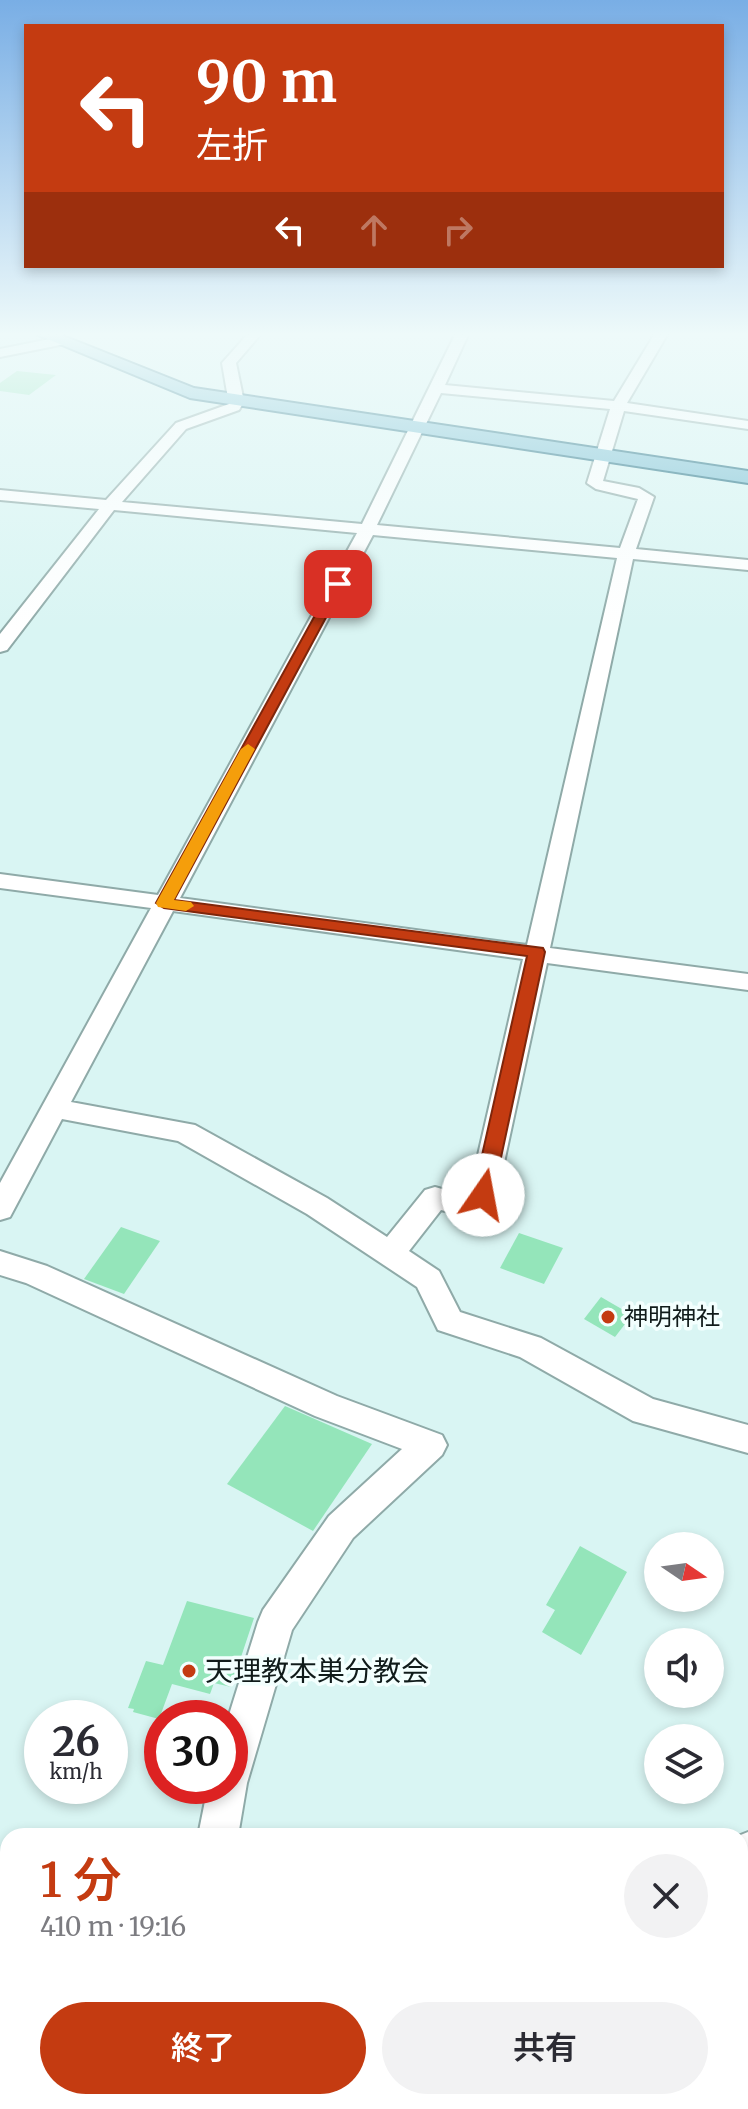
<!DOCTYPE html>
<html lang="ja">
<head>
<meta charset="utf-8">
<style>
  :root { --surface:#fff; --page:#f2f2f3; --text:#2b2b33; --muted:#7c7c81; --accent:#c43b11 }
  body { margin:0; font-family:Merriweather,"Noto Sans JP",serif; background:var(--page); color:var(--text); height:100vh; display:flex; flex-direction:column; font-size:30px; white-space:nowrap }
  * { box-sizing:border-box; margin:0 }
  p { font-size:26px; color:var(--muted) }
  .icon { flex:none; width:44px; height:44px; fill:none; stroke:currentColor; stroke-width:2; stroke-linecap:round; stroke-linejoin:round }
  .map { position:relative; flex:1; overflow:hidden }
  .side { position:absolute; left:0px; top:1828px; width:748px; height:282px; display:flex; flex-direction:column; background:var(--surface); border-radius:24px 24px 0 0; box-shadow:0 4px 12px #0003 }
  .side>* { flex:none }
  .guide { position:absolute; left:24px; top:24px; width:700px; height:244px; border-radius:0px; box-shadow:0 4px 12px #0003; background:#c43b11; color:#fff; overflow:hidden }
  .needle { width:52px; rotate:103deg }
  .tools { position:absolute; left:644px; top:1532px; display:grid; gap:16px }
  .tools a { display:grid; place-items:center; width:80px; height:80px; border-radius:50%; background:var(--surface); box-shadow:0 4px 12px #0003; font-size:40px }
  .speed { position:absolute; left:24px; top:1700px; display:flex; gap:16px; font-size:40px; font-weight:700; text-align:center }
  .speed>* { display:grid; place-content:center; width:104px; height:104px; border-radius:50%; background:var(--surface); box-shadow:0 4px 12px #0003; line-height:1 }
  .speed small { font-size:20px; font-weight:400 }
  .speed .limit { border:12px solid #d22; background:#fff; color:#111 }
  .pin { position:absolute; display:grid; place-items:center; width:68px; height:68px; color:#fff; margin:-34px; border-radius:16px; box-shadow:0 4px 12px #0006 }
  .me { position:absolute; width:88px; margin:-44px; rotate:12deg; stroke-linejoin:round; filter:drop-shadow(0 0 6px #0008) }
  .turn { display:flex; align-items:center; gap:28px; height:168px; padding:0 40px; font-size:36px }
  .turn .icon { width:104px; height:104px; stroke-width:2.5 }
  .turn b { display:block; font-size:56px; line-height:68px }
  .lanes { display:flex; align-items:center; height:76px; padding:0 40px; background:#0003; justify-content:center; gap:40px; direction:ltr }
  .lanes .off { opacity:.35 }
  .round { display:grid; place-items:center; flex:none; width:84px; height:84px; border-radius:42px; background:var(--page) }
  .overview { display:flex; align-items:center; justify-content:space-between; height:136px; padding:0 40px }
  h1 { font-size:48px; font-weight:600; line-height:60px; color:var(--accent) }
  .primary-button { display:flex; gap:16px; margin-top:auto; padding:16px 40px }
  .primary-button a { flex:1; height:92px; border-radius:48px; background:var(--accent); color:#fff; font-size:32px; font-weight:600; line-height:92px; text-align:center }
  .primary-button a+a { background:var(--page); color:var(--text) }
  .map>svg:first-child { display:block }
</style>
</head>
<body>
<div class="map">
<svg width="748" height="2109" viewBox="0 0 748 2109">
  <rect width="100%" height="100%" fill="#d9f5f3"/>
  <polygon fill="#b1d08f" points="748,1902 748,2109 225,2109 224,2102 740,2102 740,1908"/>
  <g fill="none" stroke-linecap="round" stroke-linejoin="round">
    <g fill="#74a6e0" fill-rule="evenodd">
      <polygon points="748,1848 748,1924 740,1928 740,1852"/>
      <rect x="0" y="1985" width="8" height="78"/>
    </g>
  </g>
  <g fill="#94e5ba">
    <polygon points="17,371 56,375 29,395 0,391 0,383"/>
    <polygon points="121,1227 160,1241 124,1294 84,1279"/>
    <polygon points="519,1233 563,1248 544,1284 500,1268"/>
    <polygon points="601,1297 632,1315 615,1337 584,1319"/>
    <polygon points="285,1406 372,1444 313,1531 227,1484"/>
    <polygon points="580,1546 627,1572 581,1655 542,1632 555,1610 546,1605"/>
    <polygon points="187,1601 254,1618 231,1687 214,1683 210,1694 172,1684 159,1719 133,1712 134,1709 128,1708 146,1661 163,1665"/>
  </g>
  <g fill="none" stroke-linecap="round" stroke-linejoin="round">
    <g stroke="#8faaa8" stroke-width="4">
      <g id="minor">
        <path d="M 247,335 L 260,335 L 236,363 L 244,402 L 239,410 L 186,429 L 122,502 L 362,524 L 455,335 L 468,335 L 445,385 L 614,401 L 654,335 L 667,335 L 627,403 L 748,421 L 748,429 L 624,411 L 603,481 L 639,488 L 654,497 L 636,549 L 748,560 L 748,570 L 633,559 L 550,948 L 748,974 L 748,990 L 547,963 L 497,1195 C 482,1222 466,1217 441,1210 L 409,1251 L 439,1271 L 460,1312 L 541,1338 L 653,1399 L 748,1425 L 748,1453 L 633,1421 L 520,1357 L 438,1330 L 417,1287 L 307,1214 L 178,1141 L 62,1119 L 10,1217 L 0,1220 L 0,1183 L 151,908 L 0,888 L 0,874 L 158,895 L 357,533 L 114,510 L 7,650 L 0,652 L 0,634 L 99,509 L 0,500 L 0,490 L 106,500 L 176,423 L 229,404 L 222,363 ZM 441,393 L 610,409 L 587,483 L 596,489 L 638,499 L 620,548 L 377,525 ZM 373,535 L 617,558 L 527,945 L 180,898 ZM 173,911 L 523,959 L 470,1190 L 463,1195 L 435,1187 L 425,1190 L 387,1237 L 327,1198 L 195,1125 L 71,1102 Z"/>
        <polygon points="60,337 65,338 65,344 0,357 0,349"/>
        <polygon points="0,1251 47,1266 337,1396 442,1435 447,1445 442,1455 353,1538 292,1630 247,1783 238,1836 198,1836 208,1786 230,1786 228,1718 258,1622 263,1610 329,1516 402,1449 315,1416 26,1283 0,1275"/>
        <polygon points="748,1832 748,1875 740,1878 740,1836 738,1836"/>
        <polygon points="8,2081 8,2102 62,2102 65,2109 0,2109 0,2085"/>
        <polygon points="165,2102 211,2102 209,2109 163,2109"/>
      </g>
    </g>
    <g stroke="#1b6a7f" stroke-width="4">
      <polygon id="major" points="38,335 61,335 194,388 748,471 748,483 190,398"/>
    </g>
    <g stroke="#889d9b" stroke-width="8" stroke-dasharray="6 6" stroke-linecap="butt">
      <polyline points="740,1962 748,1955"/>
      <polyline points="413,2109 453,2102"/>
    </g>
    <use href="#minor" fill="#fff" fill-rule="evenodd"/>
    <use href="#major" fill="#7abfd3" fill-rule="evenodd"/>
  </g>
  <linearGradient id="sky" x2="0" y2="1"><stop stop-color="#79aee5"/><stop offset="0.53" stop-color="#eefafa"/><stop offset="1" stop-color="#eefafa" stop-opacity="0"/></linearGradient>
  <rect width="748" height="631" fill="url(#sky)"/>
  <polygon fill="#c43b11" stroke="#7f260b" stroke-width="2" points="334,581 344,584 174,900 543,948 545,952 493,1195 490,1200 476,1200 473,1195 527,956 164,908 156,903"/>
  <polygon fill="#f59e0b" points="248,744 255,749 174,900 191,902 194,906 186,911 158,907 156,903 241,749"/>
  <g fill="#c43b11" stroke="#f3fffe" stroke-width="3">
    <circle cx="608" cy="1317" r="8"/>
    <circle cx="189" cy="1671" r="8"/>
  </g>
  <g text-anchor="middle" stroke-width="7" stroke-linejoin="round" paint-order="stroke">
    <g font-size="24" fill="#101b1a" stroke="#f3fffe" text-anchor="start">
      <text x="624" y="1325">神明神社</text>
    </g>
    <g font-size="28" fill="#101b1a" stroke="#f3fffe" text-anchor="start">
      <text x="205" y="1681">天理教本巣分教会</text>
    </g>
  </g>
</svg>
<div class="tools">
<a><svg class="needle" viewBox="-14 -14 28 28"><path d="M0-13l5 13h-10z" fill="#e53935"/><path d="M0 13l5-13h-10z" fill="#7c7c81"/></svg></a>
<a><svg class="icon" aria-label="sound" viewBox="0 0 24 24"><path d="M4 9h4l5-4v14l-5-4H4zM17 9q2 3 0 6"/></svg></a>
<a><svg class="icon" aria-label="layers" viewBox="0 0 24 24"><path d="M12 4l9 5-9 5-9-5zM3 14l9 5 9-5"/></svg></a>
</div>
<div class="speed"><div>26<small>km/h</small></div><div class="limit">30</div></div>
<div class="pin" style="left:338px;top:584px;background:#d93025"><svg class="icon" aria-label="arrive" viewBox="0 0 24 24"><path d="M6 21V4h12l-3 4 3 4H6"/></svg></div>
<svg class="me" style="left:483px;top:1195px" viewBox="-20 -20 40 40"><circle r="19" fill="#fff"/><path d="M0-13L10 11 0 6-10 11z" fill="#c43b11"/></svg>
<div class="guide">
<div class="turn"><svg class="icon" aria-label="left" viewBox="0 0 24 24"><path d="M17 20v-9H6M10 6l-5 5 5 5"/></svg><div><b>90 m</b>左折</div></div>
<div class="lanes"><svg class="icon" aria-label="left" viewBox="0 0 24 24"><path d="M17 20v-9H6M10 6l-5 5 5 5"/></svg><svg class="icon off" aria-label="ahead" viewBox="0 0 24 24"><path d="M12 20V5M6 11l6-6 6 6"/></svg><svg class="icon off" aria-label="right" viewBox="0 0 24 24"><path d="M7 20v-9h11M14 6l5 5-5 5"/></svg></div>
</div>
<section class="side">
<div class="overview"><div><h1>1 分</h1><p>410 m · 19:16</p></div><a class="round"><svg class="icon" aria-label="close" viewBox="0 0 24 24"><path d="M6 6l12 12M18 6L6 18"/></svg></a></div>
<div class="primary-button"><a>終了</a><a>共有</a></div>
</section>
</div>
</body>
</html>
